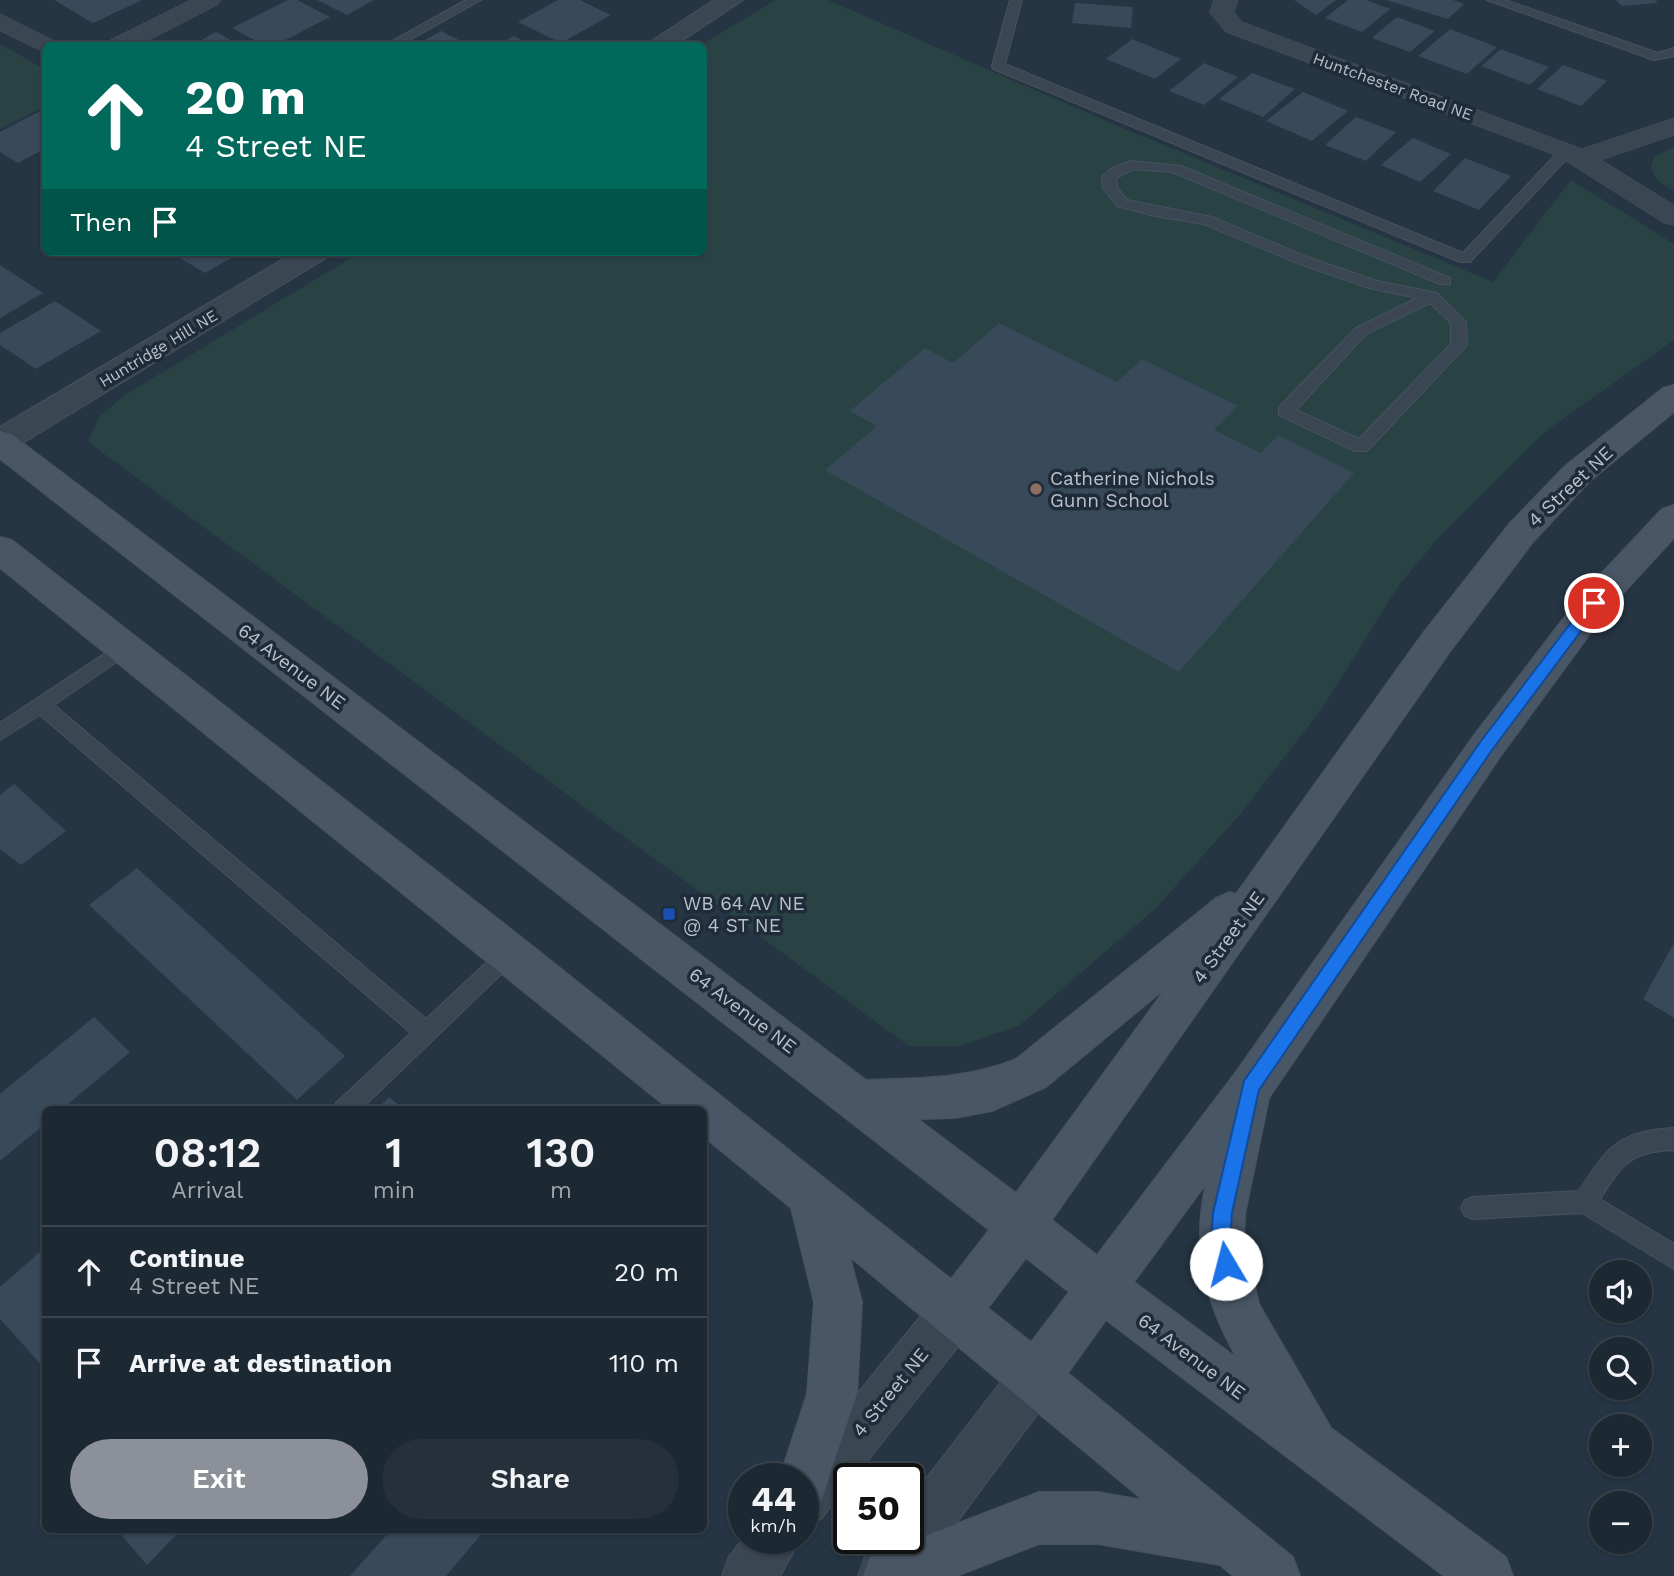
<!DOCTYPE html>
<html lang="en">
<head>
<meta charset="utf-8">
<style>
  :root { --surface:#1c2832; --page:#25303a; --text:#f1f3f6; --muted:#a0a6ac; --line:#3a444d; --accent:#8c9099 }
  body { margin:0; font-family:"Work Sans",sans-serif; background:var(--page); color:var(--text); height:100vh; display:flex; flex-direction:column; font-size:26px; white-space:nowrap }
  * { box-sizing:border-box; margin:0 }
  p { font-size:23px; color:var(--muted) }
  .icon { flex:none; width:38px; height:38px; fill:none; stroke:currentColor; stroke-width:2; stroke-linecap:round; stroke-linejoin:round }
  .map { position:relative; flex:1; overflow:hidden }
  .drawer { position:absolute; left:42px; top:1106px; width:665px; height:427px; display:flex; flex-direction:column; background:var(--surface); border-radius:10px; box-shadow:0 2px 5px #0004,0 0 0 2px var(--line) }
  .drawer>* { flex:none }
  .top-card { position:absolute; left:42px; top:42px; width:665px; height:214px; border-radius:10px; box-shadow:0 2px 5px #0004,0 0 0 2px var(--line); background:#00695c; color:#fff; overflow:hidden }
  .tools { position:absolute; left:1589px; top:1260px; display:grid; gap:14px }
  .tools a { display:grid; place-items:center; width:63px; height:63px; border-radius:50%; background:var(--surface); box-shadow:0 2px 5px #0004,0 0 0 2px var(--line); font-size:35px }
  .speed { position:absolute; left:728px; top:1463px; display:flex; gap:14px; font-size:35px; font-weight:700; text-align:center }
  .speed>* { display:grid; place-content:center; width:91px; height:91px; border-radius:50%; background:var(--surface); box-shadow:0 2px 5px #0004,0 0 0 2px var(--line); line-height:1 }
  .speed small { font-size:18px; font-weight:400 }
  .speed .limit { border:4px solid #111; border-radius:10px; background:#fff; color:#111 }
  .pin { position:absolute; display:grid; place-items:center; width:60px; height:60px; color:#fff; margin:-30px; border:4px solid #fff; border-radius:50%; box-shadow:0 2px 7px #0007 }
  .me { position:absolute; width:77px; margin:-38px; rotate:352deg; stroke-linejoin:round; filter:drop-shadow(0 0 5px #0008) }
  .turn { display:flex; align-items:center; gap:24px; height:147px; padding:0 28px; font-size:32px }
  .turn .icon { width:91px; height:91px; stroke-width:2.5 }
  .turn b { display:block; font-size:49px; line-height:60px }
  .then { display:flex; align-items:center; height:66px; padding:0 28px; background:#0003; gap:14px; font-size:26px }
  .eta { display:flex; justify-content:space-evenly; align-items:center; height:119px; text-align:center }
  .eta b { font-size:42px; font-weight:600; line-height:49px }
  .button { display:flex; gap:14px; margin-top:auto; padding:14px 28px }
  .button a { flex:1; height:80px; border-radius:42px; background:var(--accent); color:#fff; font-size:28px; font-weight:600; line-height:80px; text-align:center }
  .button a+a { background:var(--page); color:var(--text) }
  ul { padding:0; list-style:none }
  li { display:flex; align-items:center; gap:21px; height:91px; padding:0 28px; border-top:2px solid var(--line) }
  li div { flex:1 }
  li b { display:block; font-size:26px }
  li em { font-style:normal }
  .map>svg:first-child { display:block }
</style>
</head>
<body>
<div class="map">
<svg width="1674" height="1576" viewBox="0 0 1674 1576">
  <rect width="100%" height="100%" fill="#263543"/>
  <g fill="#294344">
    <polygon points="776,0 828,0 1106,121 1493,282 1571,180 1674,244 1674,340 1547,430 1439,537 1399,585 1323,707 1242,812 1155,909 1020,1025 960,1046 909,1046 88,442 99,417 125,395 361,252 704,252 704,46 701,45"/>
    <polygon points="0,44 46,70 45,106 0,129"/>
    <polygon points="1674,147 1674,191 1658,181 1651,169 1654,157"/>
  </g>
  <g fill="#384959">
    <polygon points="54,0 142,0 93,23"/>
    <polygon points="288,0 297,0 330,17 274,46 266,46 232,28"/>
    <polygon points="317,0 374,0 347,15"/>
    <polygon points="558,0 580,0 611,15 561,43 518,22"/>
    <polygon points="1294,0 1336,0 1316,15"/>
    <polygon points="1348,0 1366,0 1390,9 1362,32 1325,18"/>
    <polygon points="1386,0 1453,0 1464,4 1448,19"/>
    <polygon points="1616,0 1655,0 1658,3 1622,6"/>
    <polygon points="1075,3 1133,7 1131,28 1072,23"/>
    <polygon points="1397,17 1435,31 1410,52 1372,38"/>
    <polygon points="1450,29 1497,47 1467,74 1418,56"/>
    <polygon points="441,31 471,46 417,44"/>
    <polygon points="216,32 242,46 190,46"/>
    <polygon points="514,36 533,46 496,46"/>
    <polygon points="1132,39 1181,59 1155,79 1106,59"/>
    <polygon points="1501,49 1549,67 1530,85 1481,66"/>
    <polygon points="1204,63 1238,77 1204,105 1169,91"/>
    <polygon points="1563,65 1607,81 1581,106 1537,89"/>
    <polygon points="1252,73 1273,81 1295,89 1263,117 1219,99"/>
    <polygon points="1303,92 1348,111 1312,141 1266,121"/>
    <polygon points="46,108 46,148 18,163 0,152 0,132"/>
    <polygon points="1356,117 1396,132 1366,161 1325,145"/>
    <polygon points="1413,138 1451,154 1420,182 1381,165"/>
    <polygon points="1465,158 1511,176 1479,210 1433,191"/>
    <polygon points="170,252 241,252 205,273"/>
    <polygon points="0,265 43,293 0,318"/>
    <polygon points="55,301 101,331 36,369 0,345 0,333"/>
    <polygon points="999,323 1117,382 1142,359 1238,406 1214,430 1261,453 1278,435 1354,473 1179,672 825,470 877,426 850,411 925,348 953,363"/>
    <polygon points="14,784 66,831 21,865 0,849 0,795"/>
    <polygon points="137,868 345,1056 297,1100 89,905"/>
    <polygon points="1674,943 1674,1018 1643,999"/>
    <polygon points="94,1017 130,1052 61,1110 46,1110 46,1123 0,1161 0,1094"/>
    <polygon points="389,1097 404,1110 376,1110"/>
    <polygon points="42,1250 46,1253 46,1370 0,1319 0,1287"/>
    <polygon points="117,1530 181,1530 147,1565"/>
    <polygon points="391,1530 485,1530 446,1576 350,1576"/>
  </g>
  <g fill="none" stroke-linecap="round" stroke-linejoin="round">
    <g stroke="#48525f" stroke-width="2">
      <g id="service">
        <polygon points="466,0 481,0 399,46 383,46"/>
        <polygon points="1010,0 1022,0 1005,64 1463,253 1562,148 1574,151 1470,262 1460,262 993,69 992,66"/>
        <polygon points="1487,0 1505,0 1658,53 1674,48 1674,56 1654,60"/>
        <path d="M 1132,161 L 1181,166 L 1450,278 L 1450,284 L 1440,284 L 1172,172 L 1133,169 L 1116,178 L 1117,188 L 1127,200 L 1212,217 L 1307,257 L 1377,281 L 1437,293 L 1466,322 L 1467,345 L 1367,451 L 1355,451 L 1279,415 L 1279,407 L 1356,328 L 1417,298 L 1369,288 L 1297,263 L 1204,224 L 1155,216 L 1117,206 L 1103,188 L 1102,177 L 1112,168 ZM 1430,303 L 1451,323 L 1451,344 L 1359,439 L 1296,410 L 1366,334 Z"/>
        <polygon points="122,642 128,644 131,649 128,654 54,705 426,1019 503,947 510,944 517,947 520,953 517,959 360,1110 333,1110 336,1103 411,1033 40,715 0,740 0,723"/>
        <path d="M 1674,1128 L 1674,1150 C 1630,1152 1623,1163 1600,1199 L 1674,1244 L 1674,1269 L 1582,1213 L 1473,1219 L 1465,1216 L 1461,1208 L 1465,1200 L 1473,1197 L 1579,1191 C 1607,1147 1619,1131 1674,1128 Z"/>
      </g>
    </g>
    <g stroke="#48525f" stroke-width="1">
      <g id="minor">
        <polygon points="191,0 221,0 217,5 137,46 105,46 109,41"/>
        <polygon points="1214,0 1238,0 1234,12 1242,22 1582,149 1674,118 1674,135 1601,160 1674,205 1674,225 1664,223 1558,156 1226,32 1210,13"/>
        <polygon points="0,14 54,41 58,46 46,46 46,53 0,31"/>
      </g>
    </g>
    <g stroke="#48525f" stroke-width="2">
      <g id="tertiary">
        <polygon points="714,0 743,0 674,46 644,46"/>
        <polygon points="295,252 330,252 326,258 11,450 0,453 0,427"/>
        <polygon points="955,1288 972,1295 979,1312 972,1329 853,1479 849,1479 849,1484 821,1519 803,1527 803,1479 788,1479 938,1295"/>
        <polygon points="1035,1352 1052,1360 1060,1377 1052,1394 917,1576 858,1576 865,1557 880,1538 908,1538 908,1502 1018,1360"/>
        <polygon points="744,1537 744,1538 801,1538 780,1576 722,1576 729,1557"/>
      </g>
    </g>
    <g stroke="#48525f" stroke-width="2">
      <path id="secondary" d="M 1674,385 L 1674,412 L 1589,482 L 1533,542 L 1449,653 L 1052,1220 L 1097,1255 L 1235,1073 L 1474,735 L 1582,594 L 1662,509 L 1674,505 L 1674,538 L 1606,612 L 1500,757 L 1269,1098 L 1245,1214 L 1244,1240 L 1259,1304 L 1331,1428 L 1506,1557 L 1513,1576 L 1444,1576 L 1106,1320 L 1068,1373 L 1293,1557 L 1300,1576 L 1233,1576 L 1220,1565 L 1098,1544 L 1039,1544 L 957,1576 L 863,1576 L 870,1557 L 1039,1492 L 1098,1492 L 1143,1500 L 850,1257 L 862,1302 L 857,1394 L 821,1501 L 803,1508 L 803,1479 L 779,1479 L 807,1394 L 814,1302 L 791,1208 L 704,1137 L 704,1110 L 670,1110 L 0,568 L 0,537 L 12,540 L 525,940 L 951,1279 L 989,1230 L 0,459 L 0,431 L 11,434 L 866,1080 C 918,1078 968,1079 1016,1059 L 1216,898 L 1230,892 L 1236,894 L 1423,633 L 1509,524 L 1565,466 L 1663,388 ZM 1166,988 L 1016,1193 L 918,1119 L 955,1118 L 992,1111 L 1046,1087 ZM 1206,1184 C 1191,1247 1205,1303 1237,1358 L 1134,1282 ZM 1026,1258 L 1069,1292 L 1031,1342 L 988,1308 Z"/>
    </g>
    <use href="#service" fill="#3b4653" fill-rule="evenodd"/>
    <use href="#minor" fill="#3b4653" fill-rule="evenodd"/>
    <use href="#tertiary" fill="#3b4653" fill-rule="evenodd"/>
    <use href="#secondary" fill="#495666" fill-rule="evenodd"/>
  </g>
  <polygon fill="#1a73e8" stroke="#114b97" stroke-width="2" points="1594,597 1599,599 1599,607 1492,750 1259,1090 1232,1213 1230,1240 1236,1264 1233,1271 1226,1274 1219,1271 1211,1240 1213,1213 1244,1081 1481,741 1589,599"/>
  <circle fill="#8d6e63" stroke="#1f2b38" stroke-width="2.5" cx="1036" cy="489" r="7"/>
  <rect fill="#1a4fb4" stroke="#1f2b38" stroke-width="2.5" x="662" y="907" width="14" height="14" rx="3.5"/>
  <g text-anchor="middle" stroke-width="7" stroke-linejoin="round" paint-order="stroke">
    <g font-size="16" fill="#b8c1cc" stroke="#1f2b38">
      <text transform="translate(1393 86) rotate(20)" y="6">Huntchester Road NE</text>
      <text transform="translate(158 348) rotate(-31)" y="6">Huntridge Hill NE</text>
    </g>
    <g font-size="19" fill="#b8c1cc" stroke="#1f2b38" text-anchor="start">
      <text x="1050" y="485">Catherine Nichols<tspan x="1050" dy="22">Gunn School</tspan></text>
      <text x="683" y="910">WB 64 AV NE<tspan x="683" dy="22">@ 4 ST NE</tspan></text>
    </g>
    <g font-size="19" fill="#b8c1cc" stroke="#1f2b38">
      <text transform="translate(1570 486) rotate(-43)" y="7">4 Street NE</text>
      <text transform="translate(292 666) rotate(37)" y="7">64 Avenue NE</text>
      <text transform="translate(1228 937) rotate(-54)" y="7">4 Street NE</text>
      <text transform="translate(743 1010) rotate(37)" y="7">64 Avenue NE</text>
      <text transform="translate(1192 1356) rotate(37)" y="7">64 Avenue NE</text>
      <text transform="translate(890 1392) rotate(-51)" y="7">4 Street NE</text>
    </g>
  </g>
</svg>
<div class="tools">
<a><svg class="icon" aria-label="sound" viewBox="0 0 24 24"><path d="M4 9h4l5-4v14l-5-4H4zM17 9q2 3 0 6"/></svg></a>
<a><svg class="icon" aria-label="search" viewBox="0 0 24 24"><circle cx="10" cy="10" r="6"/><path d="M15 15l6 6"/></svg></a>
<a>+</a>
<a>−</a>
</div>
<div class="speed"><div>44<small>km/h</small></div><div class="limit">50</div></div>
<div class="pin" style="left:1594px;top:603px;background:#d93025"><svg class="icon" aria-label="arrive" viewBox="0 0 24 24"><path d="M6 21V4h12l-3 4 3 4H6"/></svg></div>
<svg class="me" style="left:1226px;top:1264px" viewBox="-20 -20 40 40"><circle r="19" fill="#fff"/><path d="M0-13L10 11 0 6-10 11z" fill="#1a73e8"/></svg>
<div class="top-card">
<div class="turn"><svg class="icon" aria-label="ahead" viewBox="0 0 24 24"><path d="M12 20V5M6 11l6-6 6 6"/></svg><div><b>20 m</b>4 Street NE</div></div>
<div class="then">Then<svg class="icon" aria-label="arrive" viewBox="0 0 24 24"><path d="M6 21V4h12l-3 4 3 4H6"/></svg></div>
</div>
<section class="drawer">
<div class="eta">
<div><b>08:12</b><p>Arrival</p></div>
<div><b>1</b><p>min</p></div>
<div><b>130</b><p>m</p></div>
</div>
<ul>
<li><svg class="icon" aria-label="ahead" viewBox="0 0 24 24"><path d="M12 20V5M6 11l6-6 6 6"/></svg><div><b>Continue</b><p>4 Street NE</p></div><em>20 m</em></li>
<li><svg class="icon" aria-label="arrive" viewBox="0 0 24 24"><path d="M6 21V4h12l-3 4 3 4H6"/></svg><div><b>Arrive at destination</b></div><em>110 m</em></li>
</ul>
<div class="button"><a>Exit</a><a>Share</a></div>
</section>
</div>
</body>
</html>
